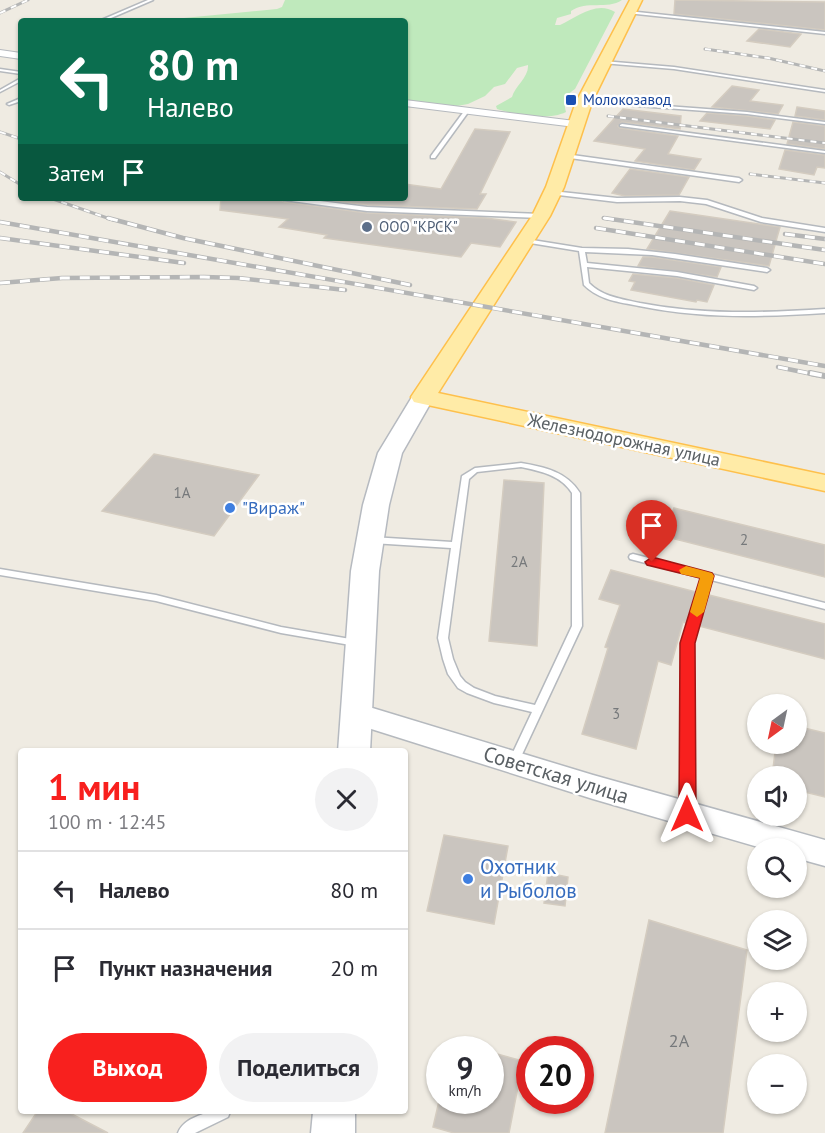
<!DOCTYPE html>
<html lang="ru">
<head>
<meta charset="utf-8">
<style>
  :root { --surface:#fff; --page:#f2f2f3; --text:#2b2b33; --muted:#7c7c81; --line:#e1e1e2; --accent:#f8201e }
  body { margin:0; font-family:"PT Sans",sans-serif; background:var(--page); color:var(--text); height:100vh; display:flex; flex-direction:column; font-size:22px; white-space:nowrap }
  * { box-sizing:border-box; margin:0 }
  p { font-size:20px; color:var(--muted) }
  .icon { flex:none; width:33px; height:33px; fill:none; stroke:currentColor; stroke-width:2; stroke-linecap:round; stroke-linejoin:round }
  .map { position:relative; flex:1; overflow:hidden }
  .sheet { position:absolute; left:18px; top:748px; width:390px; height:366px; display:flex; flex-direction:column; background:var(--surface); border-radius:6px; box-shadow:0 2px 4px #0004 }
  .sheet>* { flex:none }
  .guide { position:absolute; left:18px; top:18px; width:390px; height:183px; border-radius:6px; box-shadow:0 2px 4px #0004; background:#0b6e4f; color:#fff; overflow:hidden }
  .needle { width:39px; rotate:213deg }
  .controls { position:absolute; left:747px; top:694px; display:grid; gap:12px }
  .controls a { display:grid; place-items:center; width:60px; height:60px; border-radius:50%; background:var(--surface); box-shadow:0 2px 4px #0004; font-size:30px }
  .speed { position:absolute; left:426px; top:1036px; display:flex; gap:12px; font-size:30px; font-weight:700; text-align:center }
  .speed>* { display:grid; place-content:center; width:78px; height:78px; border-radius:50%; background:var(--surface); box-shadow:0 2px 4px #0004; line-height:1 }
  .speed small { font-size:15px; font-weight:400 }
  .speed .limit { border:9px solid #d22; background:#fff; color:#111 }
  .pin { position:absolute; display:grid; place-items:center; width:51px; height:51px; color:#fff; margin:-62px -26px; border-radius:50% 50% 50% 0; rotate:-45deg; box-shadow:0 0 6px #0007 }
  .pin .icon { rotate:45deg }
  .me { position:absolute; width:66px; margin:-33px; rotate:0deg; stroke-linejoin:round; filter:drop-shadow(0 0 4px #0008) }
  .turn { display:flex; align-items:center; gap:21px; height:126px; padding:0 30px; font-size:27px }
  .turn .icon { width:78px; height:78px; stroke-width:2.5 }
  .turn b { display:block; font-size:42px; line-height:51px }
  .then { display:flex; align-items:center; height:57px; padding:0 30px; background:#0003; gap:12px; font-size:22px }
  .round { display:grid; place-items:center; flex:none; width:63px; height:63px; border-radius:32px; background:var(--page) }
  .head { display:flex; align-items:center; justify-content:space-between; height:102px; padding:0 30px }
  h1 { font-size:36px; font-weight:600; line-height:45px; color:var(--accent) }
  .button { display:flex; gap:12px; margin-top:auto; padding:12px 30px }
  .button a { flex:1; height:69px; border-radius:36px; background:var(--accent); color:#fff; font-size:24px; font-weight:600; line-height:69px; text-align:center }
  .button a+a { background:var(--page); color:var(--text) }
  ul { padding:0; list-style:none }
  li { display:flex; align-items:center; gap:18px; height:78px; padding:0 30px; border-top:2px solid var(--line) }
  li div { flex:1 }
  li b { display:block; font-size:22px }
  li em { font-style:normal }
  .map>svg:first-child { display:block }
</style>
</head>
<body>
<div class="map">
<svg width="825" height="1133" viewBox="0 0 825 1133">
  <rect width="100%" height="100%" fill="#efebe2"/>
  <path fill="#bfe9bc" d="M 285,0 L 622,0 C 607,10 587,0 571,11 L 571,14 L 557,18 L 555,25 L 560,25 C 576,18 596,0 615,12 L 575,89 C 565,96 563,100 566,112 C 548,121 516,115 497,109 L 496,106 L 512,97 C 515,86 529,77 528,65 L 517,68 L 505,84 L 494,87 L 485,96 L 468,104 L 457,106 L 405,100 L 405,21 L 153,21 L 277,9 L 282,7 Z"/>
  <g fill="#cac5bf" stroke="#d4ccc0" stroke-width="1.5">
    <polygon points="675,0 825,2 825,30 674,14"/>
    <polygon points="759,29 801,34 790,47 747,41"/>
    <polygon points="732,86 759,90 750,101 783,105 778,114 712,107"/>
    <polygon points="797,107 825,111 825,120 795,116"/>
    <polygon points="623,109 681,116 680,129 622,122 618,126 620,128 678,136 668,154 701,159 694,170 635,161 645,149 594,141"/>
    <polygon points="707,113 747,116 775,120 770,129 700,121"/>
    <polygon points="793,122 825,126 825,149 787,144"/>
    <polygon points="475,129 510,132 480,194 486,194 477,209 367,205 314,198 405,198 405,184 441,189"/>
    <polygon points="785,150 825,155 825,168 817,167 814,175 779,169"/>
    <polygon points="630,169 689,177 679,195 625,196 612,193"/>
    <polygon points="221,198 279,198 284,202 367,213 486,218 516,222 500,247 471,243 461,257 324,238 327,235 279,227 288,219 220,210"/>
    <polygon points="670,211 780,227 769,266 647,249"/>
    <polygon points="643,257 652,257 721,267 717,277 638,266"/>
    <polygon points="633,274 677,278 714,285 707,302 697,300 696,302 631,290 635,282 629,281"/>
    <polygon points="154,454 259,475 214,536 102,511"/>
    <polygon points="504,480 544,483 537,646 489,641"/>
    <polygon points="674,508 825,545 825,577 663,536"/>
    <polygon points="611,570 696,592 686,623 683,622 671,665 658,661 636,749 582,734 608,648 605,647 620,605 599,599"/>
    <polygon points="709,595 825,624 825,659 699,626"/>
    <polygon points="796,726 825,733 825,797 796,790 796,777 772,777 776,744 796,744"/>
    <polygon points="444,835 508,846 494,924 427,911"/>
    <polygon points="548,873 568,877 565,906 544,903"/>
    <polygon points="649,920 747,950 723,1133 605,1133"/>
    <polygon points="490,1052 523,1061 509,1133 454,1133 433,1127 439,1101 490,1101"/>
    <polygon points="37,1112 68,1112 108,1133 23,1133"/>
  </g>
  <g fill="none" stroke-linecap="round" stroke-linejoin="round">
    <g stroke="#b5b9be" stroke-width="3">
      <g id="service">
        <polygon points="148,0 153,0 104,21 99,21"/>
        <polygon points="628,11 825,32 825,34 627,13"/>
        <polygon points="603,61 674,67 825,90 825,92 674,69 602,63"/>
        <polygon points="0,69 21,72 21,74 0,71"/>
        <polygon points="21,78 21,81 0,92 0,90"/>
        <polygon points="21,98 21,101 9,105 7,104"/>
        <polygon points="585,100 747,112 825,122 825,124 747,114 583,102"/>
        <polygon points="465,110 469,111 435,158 431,158 431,156"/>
        <polygon points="622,124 825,151 825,153 620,126 620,125"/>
        <polygon points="565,154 739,178 742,180 739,182 563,157 563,155"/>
        <polygon points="552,191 617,198 680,197 707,200 762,218 825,228 825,232 761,222 706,204 680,201 617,202 550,194 550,192"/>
        <polygon points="281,198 296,198 367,207 541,214 544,216 541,218 367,211 284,200"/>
        <path d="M 526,239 L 582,248 L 628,249 L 675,254 L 767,268 L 770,270 L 767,272 L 652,255 L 585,252 L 587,263 L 677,272 L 754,286 L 757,288 L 754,290 L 677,276 L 587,267 L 589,283 C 603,297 622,299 640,303 C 701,315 763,313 825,309 L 825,313 C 763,317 701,319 639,306 C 619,302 599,300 584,285 L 579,251 L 524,242 L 523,241 Z"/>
        <path d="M 521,463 C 545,467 567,472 580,493 L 582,626 L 518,763 L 517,766 L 513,767 L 509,766 L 508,763 L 532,712 L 494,703 L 467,693 L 458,688 L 448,674 L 443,659 L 438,638 L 451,548 L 372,543 L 368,540 L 372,537 L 452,542 L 462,476 L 475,468 ZM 521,467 C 540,471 561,475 572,493 L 572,626 L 535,705 L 495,696 L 474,688 L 465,682 L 460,676 L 453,659 L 448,638 L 469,479 L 477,472 Z"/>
        <polygon points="633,554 825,603 825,609 711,580 692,643 693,812 691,815 687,817 683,815 681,812 682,643 703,578 630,559 629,557 630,555"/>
        <polygon points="0,569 156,595 281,627 356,640 359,641 361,643 359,645 356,646 281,633 156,601 0,575"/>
        <path d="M 208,1112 L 230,1112 L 228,1117 L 195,1133 L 178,1133 C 183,1120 196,1117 208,1112 Z"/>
      </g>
    </g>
    <g stroke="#b5b9be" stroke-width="2">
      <g id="minor">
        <polygon points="0,50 21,53 21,59 0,56"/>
        <polygon points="405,100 575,121 580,124 575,127 405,106"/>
      </g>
    </g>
    <g stroke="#b5b9be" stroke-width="3">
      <polygon id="tertiary" points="356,703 593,775 825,840 825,866 796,858 796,849 765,849 593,799 346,721 342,714 346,707"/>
    </g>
    <g stroke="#b6bac0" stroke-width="3">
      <g id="secondary">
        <polygon points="423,390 431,392 434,397 402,453 389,505 379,571 370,752 338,752 351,571 363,505 378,453 415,392"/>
        <polygon points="313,1112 355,1112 355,1133 311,1133"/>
      </g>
    </g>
    <g stroke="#fec04c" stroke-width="3">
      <polygon id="primary" points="630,0 642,0 592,102 564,187 550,216 438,393 825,475 825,491 423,404 414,402 411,397 532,216 546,187 576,102"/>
    </g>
    <use href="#service" fill="#fff" fill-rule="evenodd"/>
    <use href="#minor" fill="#fff" fill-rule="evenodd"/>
    <use href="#tertiary" fill="#fff" fill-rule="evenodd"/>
    <use href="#secondary" fill="#fff" fill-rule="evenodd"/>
    <use href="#primary" fill="#ffeba7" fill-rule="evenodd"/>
    <g stroke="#b4b5b5" stroke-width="3">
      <g id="rail-far2">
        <polyline points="0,13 28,0"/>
        <polyline points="705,49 768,58 825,71"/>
        <polyline points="608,116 825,143"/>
        <polyline points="0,132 21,139"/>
        <polyline points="0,172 21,185"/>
        <polyline points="750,174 825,183"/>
        <polyline points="50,198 113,220"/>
        <polyline points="603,218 614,220"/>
      </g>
    </g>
    <g stroke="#b4b5b5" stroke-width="4.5">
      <g id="rail-far1">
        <polyline points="108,218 183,238 410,285"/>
        <polyline points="604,218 825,250"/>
        <polyline points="0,222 825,366"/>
        <polyline points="596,228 825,264"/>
        <polyline points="785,234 825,239"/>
        <polyline points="0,238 184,263"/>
        <polyline points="0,283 62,278 204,277 238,278 345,290"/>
        <polyline points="778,367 817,375"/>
      </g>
    </g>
    <g stroke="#b4b5b5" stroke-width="6">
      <polyline id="rail" points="810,373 825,376"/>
    </g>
    <use href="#rail-far2" stroke="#fff" stroke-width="2" stroke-dasharray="6" stroke-linecap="butt"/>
    <use href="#rail-far1" stroke="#fff" stroke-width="3" stroke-dasharray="10" stroke-linecap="butt"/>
    <use href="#rail" stroke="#fff" stroke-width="4" stroke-dasharray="12" stroke-linecap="butt"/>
  </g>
  <polygon fill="#f8201e" stroke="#a11514" stroke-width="1.5" points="652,557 712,573 714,576 695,643 696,814 693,819 687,822 681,819 679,814 680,643 700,578 647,565 645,562"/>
  <polygon fill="#f59e0b" points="686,566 712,573 714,576 704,612 697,617 690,612 700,578 681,574 679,570"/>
  <rect fill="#1a4fb4" stroke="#fff" stroke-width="2" x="565" y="94" width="12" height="12" rx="3"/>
  <circle fill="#5c6f8a" stroke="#fff" stroke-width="2" cx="367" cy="227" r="6"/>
  <g fill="#3f7fe0" stroke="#fff" stroke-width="2">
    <circle cx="230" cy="508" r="6"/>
    <circle cx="468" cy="879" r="6"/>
  </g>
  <g text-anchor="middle" stroke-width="5" stroke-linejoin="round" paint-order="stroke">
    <g font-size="15" fill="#164399" stroke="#fff" text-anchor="start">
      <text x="583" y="105">Молокозавод</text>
    </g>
    <g font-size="15" fill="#4e5e75" stroke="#fff" text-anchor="start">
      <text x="379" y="232">ООО "КРСК"</text>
    </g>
    <g font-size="15" fill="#76797b">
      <text x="182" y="498">1А</text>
      <text x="744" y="545">2</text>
      <text x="519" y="567">2А</text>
      <text x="616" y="719">3</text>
    </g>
    <g font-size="18" fill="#5a6064" stroke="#fff">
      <text transform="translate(624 440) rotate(12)" y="6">Железнодорожная улица</text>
    </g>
    <g font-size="18" fill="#366cbe" stroke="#fff" text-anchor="start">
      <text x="242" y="514">"Вираж"</text>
    </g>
    <g font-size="18" fill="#76797b">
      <text x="679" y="1047">2А</text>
    </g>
    <g font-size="21" fill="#5a6064" stroke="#fff">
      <text transform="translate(556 775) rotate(17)" y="7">Советская улица</text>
    </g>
    <g font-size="21" fill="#366cbe" stroke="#fff" text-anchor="start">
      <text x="480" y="874">Охотник<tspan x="480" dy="24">и Рыболов</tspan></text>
    </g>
  </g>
</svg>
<div class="controls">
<a><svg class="needle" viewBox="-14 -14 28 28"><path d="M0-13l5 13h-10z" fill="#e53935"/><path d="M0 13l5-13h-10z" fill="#7c7c81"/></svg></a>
<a><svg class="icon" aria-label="sound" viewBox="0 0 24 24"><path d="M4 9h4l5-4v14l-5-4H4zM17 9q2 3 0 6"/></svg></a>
<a><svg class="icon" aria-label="search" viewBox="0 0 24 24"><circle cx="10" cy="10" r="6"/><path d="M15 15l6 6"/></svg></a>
<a><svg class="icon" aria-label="layers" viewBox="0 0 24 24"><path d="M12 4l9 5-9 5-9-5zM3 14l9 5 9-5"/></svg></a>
<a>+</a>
<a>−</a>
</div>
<div class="speed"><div>9<small>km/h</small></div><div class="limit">20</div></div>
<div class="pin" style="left:652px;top:562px;background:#d93025"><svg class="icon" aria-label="arrive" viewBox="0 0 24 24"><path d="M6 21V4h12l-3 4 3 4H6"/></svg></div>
<svg class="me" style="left:687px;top:814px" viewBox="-20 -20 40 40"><path d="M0-17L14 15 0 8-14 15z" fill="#f8201e" stroke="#fff" stroke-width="4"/></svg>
<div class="guide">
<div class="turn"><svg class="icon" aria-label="left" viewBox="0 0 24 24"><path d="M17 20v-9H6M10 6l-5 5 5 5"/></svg><div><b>80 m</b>Налево</div></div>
<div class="then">Затем<svg class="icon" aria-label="arrive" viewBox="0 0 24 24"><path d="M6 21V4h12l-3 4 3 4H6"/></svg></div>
</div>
<section class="sheet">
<div class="head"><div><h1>1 мин</h1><p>100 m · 12:45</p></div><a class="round"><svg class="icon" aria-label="close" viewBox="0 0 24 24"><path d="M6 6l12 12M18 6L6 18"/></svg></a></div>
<ul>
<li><svg class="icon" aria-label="left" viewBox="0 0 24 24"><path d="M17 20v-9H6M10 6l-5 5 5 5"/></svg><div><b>Налево</b></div><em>80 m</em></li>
<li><svg class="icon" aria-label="arrive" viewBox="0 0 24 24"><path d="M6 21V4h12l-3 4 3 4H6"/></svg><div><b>Пункт назначения</b></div><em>20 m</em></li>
</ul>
<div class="button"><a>Выход</a><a>Поделиться</a></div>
</section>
</div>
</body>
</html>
